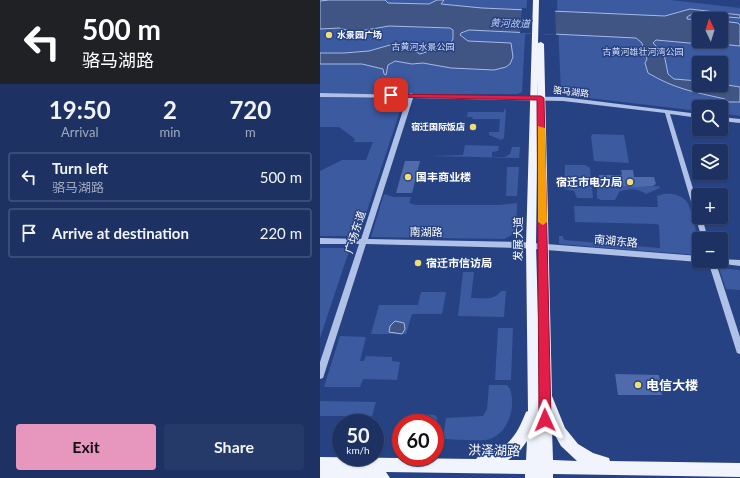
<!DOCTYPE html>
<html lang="en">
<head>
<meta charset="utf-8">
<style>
  :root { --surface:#1d3262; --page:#253a68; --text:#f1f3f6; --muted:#a0aabe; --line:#3b4d77; --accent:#e797bd }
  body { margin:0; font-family:Lato,"Noto Sans SC",sans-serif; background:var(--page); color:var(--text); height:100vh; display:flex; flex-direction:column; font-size:15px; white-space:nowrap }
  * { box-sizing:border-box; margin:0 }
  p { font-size:13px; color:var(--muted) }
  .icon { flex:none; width:22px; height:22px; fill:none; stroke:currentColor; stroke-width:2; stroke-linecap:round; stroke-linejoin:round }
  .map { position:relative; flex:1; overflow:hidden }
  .drawer { display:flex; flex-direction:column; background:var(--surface); width:320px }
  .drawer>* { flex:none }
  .banner { background:#202124; color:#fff; overflow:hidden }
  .needle { width:26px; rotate:356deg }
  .buttons { position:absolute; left:372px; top:12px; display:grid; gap:8px }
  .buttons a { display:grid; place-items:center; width:36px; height:36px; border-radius:4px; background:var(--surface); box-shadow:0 1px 3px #0004,0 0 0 1px var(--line); font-size:20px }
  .speed { position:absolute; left:12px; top:414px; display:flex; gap:8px; font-size:20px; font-weight:700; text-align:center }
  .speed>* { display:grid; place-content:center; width:52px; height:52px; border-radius:50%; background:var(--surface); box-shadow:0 1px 3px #0004,0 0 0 1px var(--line); line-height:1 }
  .speed small { font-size:10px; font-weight:400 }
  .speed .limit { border:6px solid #d22; background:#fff; color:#111 }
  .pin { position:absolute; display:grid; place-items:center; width:34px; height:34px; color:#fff; margin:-17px; border-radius:8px; box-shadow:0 2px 6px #0006 }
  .me { position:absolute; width:44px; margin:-22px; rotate:359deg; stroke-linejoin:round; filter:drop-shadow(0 0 3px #0008) }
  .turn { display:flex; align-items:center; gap:14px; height:84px; padding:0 16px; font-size:18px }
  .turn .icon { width:52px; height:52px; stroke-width:2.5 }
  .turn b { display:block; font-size:28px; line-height:34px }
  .eta { display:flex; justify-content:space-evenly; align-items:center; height:68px; text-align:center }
  .eta b { font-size:24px; font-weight:700; line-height:28px }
  .action { display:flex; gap:8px; margin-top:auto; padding:8px 16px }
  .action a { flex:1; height:46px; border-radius:4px; background:var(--accent); color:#111; font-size:16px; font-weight:700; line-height:46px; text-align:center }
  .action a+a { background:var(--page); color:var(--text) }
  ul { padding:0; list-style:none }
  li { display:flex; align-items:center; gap:12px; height:50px; margin:0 8px 6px; padding:0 8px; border:2px solid var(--line); border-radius:4px }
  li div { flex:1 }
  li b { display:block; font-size:15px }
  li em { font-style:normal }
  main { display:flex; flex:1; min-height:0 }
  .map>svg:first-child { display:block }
</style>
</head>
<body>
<main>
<section class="drawer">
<div class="banner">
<div class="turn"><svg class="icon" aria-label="left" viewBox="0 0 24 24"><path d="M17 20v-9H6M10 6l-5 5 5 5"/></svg><div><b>500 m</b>骆马湖路</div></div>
</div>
<div class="eta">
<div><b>19:50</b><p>Arrival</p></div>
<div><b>2</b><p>min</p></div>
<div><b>720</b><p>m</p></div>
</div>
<ul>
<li><svg class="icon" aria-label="left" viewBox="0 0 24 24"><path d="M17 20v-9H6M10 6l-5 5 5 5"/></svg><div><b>Turn left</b><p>骆马湖路</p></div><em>500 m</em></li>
<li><svg class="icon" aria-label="arrive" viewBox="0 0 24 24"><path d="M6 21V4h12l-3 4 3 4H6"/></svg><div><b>Arrive at destination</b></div><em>220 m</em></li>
</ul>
<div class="action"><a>Exit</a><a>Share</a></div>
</section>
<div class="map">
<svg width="420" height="478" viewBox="0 0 420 478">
  <rect width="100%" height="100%" fill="#274283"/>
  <g fill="#3b5aa0" fill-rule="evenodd">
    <polygon points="0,0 207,0 202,92 197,94 0,94"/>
    <path d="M 237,0 L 351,0 L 420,8 L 420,116 L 401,113 L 401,107 L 379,107 L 379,111 L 252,96 L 241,93 ZM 379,19 L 401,19 L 401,41 L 379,41 ZM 379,63 L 401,63 L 401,85 L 379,85 Z"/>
    <polygon points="0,97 84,99 40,232 32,236 0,236 0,171 22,160 46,160 53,142 34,142 35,139 19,127 0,127"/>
    <polygon points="184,109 186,110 184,138 181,140 169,135 169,132 179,132 180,119 152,119 153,117 147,117 148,112 184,112"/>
    <polygon points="273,134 304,135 309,163 274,161 271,136"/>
    <polygon points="145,145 179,146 178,151 172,152 172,157 185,157 190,154 192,147 200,147 199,158 109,156 143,155"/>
    <polygon points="245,165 265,165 270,168 273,198 257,198 254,191 244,189"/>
    <polygon points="187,167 199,167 197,196 186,196"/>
    <path d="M 277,184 C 298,184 318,187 339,186 L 340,188 L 326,194 C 318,188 308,188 299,192 L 295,200 L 281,200 L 277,198 Z"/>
    <polygon points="64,194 74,197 91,197 89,203 95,205 179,205 197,203 196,233 184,239 51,237"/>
    <path d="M 344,194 C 352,193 362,195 367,202 C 372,210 381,248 378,255 L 239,244 L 239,236 L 243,236 L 244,240 L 340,248 L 339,225 L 336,224 L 255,222 L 254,206 L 338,207 L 337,196 Z"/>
    <polygon points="0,248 25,248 29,251 0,338"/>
    <polygon points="399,268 420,270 420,290 406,289"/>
    <path d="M 143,272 L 154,272 L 151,298 C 161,298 175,301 181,291 L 186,291 L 184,317 L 138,316 Z"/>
    <polygon points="101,292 126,292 122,314 92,314 86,334 51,334 59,305 98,305"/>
    <polygon points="178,328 193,328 191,380 175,380"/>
    <polygon points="20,336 46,337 40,361 44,361 46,356 72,357 72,361 80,362 77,380 43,379 40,387 4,387"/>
    <path d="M 169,385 L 187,385 L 190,389 C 196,407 189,432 170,439 C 161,442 133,439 123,439 L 126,418 L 163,416 L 167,409 Z"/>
    <polygon points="0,401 56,402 52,416 0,416"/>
    <polygon points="94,414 115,415 117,418 115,438 115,423 88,423 89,418"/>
  </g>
  <g fill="#415584" stroke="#a4bae7">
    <path d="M 9,0 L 65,0 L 68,3 L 109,4 L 117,0 L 124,0 L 121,4 L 162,8 L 345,16 L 370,9 L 420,15 L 420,18 L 372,14 L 367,17 L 367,19 L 379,20 L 379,41 L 401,41 L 401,21 L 418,23 L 420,25 L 420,46 L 390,43 L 382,46 L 380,44 L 336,40 L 333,43 L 344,54 L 348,74 L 354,79 L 379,81 L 379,85 L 401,84 L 420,87 L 420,102 L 409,102 L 405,99 C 374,92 355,89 328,73 L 325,63 L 327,59 C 326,53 322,49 322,43 L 316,38 L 149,30 L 141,33 L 140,35 L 148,41 L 191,43 L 193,57 L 190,64 L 186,67 L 174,70 L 131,68 L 103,63 L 92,64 L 75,61 L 68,65 L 66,75 L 64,74 L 63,69 L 42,64 L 0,64 L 0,53 L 24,53 L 49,51 L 70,45 L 89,48 L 100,54 L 130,44 L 133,39 L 133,30 L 130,28 L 69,26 L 34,32 L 19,28 L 0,29 L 0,1 Z"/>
    <polygon points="75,321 84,323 85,329 82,334 69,332 70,326"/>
  </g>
  <polygon fill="#274283" points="202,8 235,9 236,35 200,33"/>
  <g fill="#4f6bab">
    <polygon points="85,161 100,161 92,193 76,193"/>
    <polygon points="301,170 313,170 314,177 334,177 336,184 333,186 315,187 280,183 279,175 302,175"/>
    <polygon points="295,374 339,375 342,395 298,395"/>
  </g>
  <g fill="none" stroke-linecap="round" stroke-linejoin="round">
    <g fill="#afc1e7" fill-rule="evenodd">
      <polygon points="0,93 88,95 91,93 94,95 243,97 379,114 379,118 350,114 379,208 379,217 382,217 388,239 382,239 345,113 243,101 93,98 48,239 201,242 379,256 379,261 381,261 379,262 201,248 46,244 4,375 3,378 0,379 0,362 39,244 0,244 0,238 41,239 87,98 0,97"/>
      <polygon points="401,117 420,119 420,123 401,121"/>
      <polygon points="401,259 420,260 420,266 396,263 420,337 420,354 417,353 416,350 388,261 401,261"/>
    </g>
    <path fill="#f1f4fd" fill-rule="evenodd" d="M 213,0 L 219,0 L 218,43 L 221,42 L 224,44 L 232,396 L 245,428 L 258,444 L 273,453 L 289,458 L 290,461 L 420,463 L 420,477 L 233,474 L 233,478 L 205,478 L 205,474 L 66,472 L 70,478 L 0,478 L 0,457 L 156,459 C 160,454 167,454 173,452 C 192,445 199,429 206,412 L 208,411 L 206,245 ZM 218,80 L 218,317 L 216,245 ZM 232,430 L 241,446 L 257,461 L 233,460 ZM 207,441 L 206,460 L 188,460 L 199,452 Z"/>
  </g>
  <polygon fill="#e11d48" stroke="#92132f" points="68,94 221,96 224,98 231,420 229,424 225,426 221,424 219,420 217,100 71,97 67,95"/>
  <polygon fill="#f59e0b" points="218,126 225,128 227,222 223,225 218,222"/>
  <g fill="#efdd75" stroke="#274283" stroke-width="1.5">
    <circle cx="9" cy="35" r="4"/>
    <circle cx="153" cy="127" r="4"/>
    <circle cx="88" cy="177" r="4"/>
    <circle cx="310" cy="182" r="4"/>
    <circle cx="98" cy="263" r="4"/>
    <circle cx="318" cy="385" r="4"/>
  </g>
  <g text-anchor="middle" stroke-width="3" stroke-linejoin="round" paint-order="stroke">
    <g font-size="9" font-weight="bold" fill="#fff" stroke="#274283" text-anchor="start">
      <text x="17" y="38">水景园广场</text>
      <text x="145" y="130" text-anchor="end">宿迁国际饭店</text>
    </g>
    <g font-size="9" fill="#d3def6" stroke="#274283">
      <text x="103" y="50">古黄河水景公园</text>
      <text x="323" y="55">古黄河雄壮河湾公园</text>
    </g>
    <g font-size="9" fill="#fff" stroke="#274283">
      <text transform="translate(251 92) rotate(6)" y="3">骆马湖路</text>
    </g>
    <g font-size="10" font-style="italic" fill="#bbcbee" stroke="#274283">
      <text transform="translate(190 23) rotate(2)" y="4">黄河故道</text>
    </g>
    <g font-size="11" font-weight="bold" fill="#fff" stroke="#274283" text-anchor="start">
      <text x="96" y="181">国丰商业楼</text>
      <text x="302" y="186" text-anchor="end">宿迁市电力局</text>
      <text x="106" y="267">宿迁市信访局</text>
    </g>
    <g font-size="11" fill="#fff" stroke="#274283">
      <text transform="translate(35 232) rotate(-72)" y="4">广场东道</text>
      <text transform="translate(106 232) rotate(1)" y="4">南湖路</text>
      <text transform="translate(198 239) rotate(-90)" y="4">发展大道</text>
      <text transform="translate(296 241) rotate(5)" y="4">南湖东路</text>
    </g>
    <g font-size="13" font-weight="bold" fill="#fff" stroke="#274283" text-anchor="start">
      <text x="326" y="390">电信大楼</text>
    </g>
    <g font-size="13" fill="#fff" stroke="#274283">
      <text transform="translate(174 450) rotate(1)" y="5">洪泽湖路</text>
    </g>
  </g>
</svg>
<div class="buttons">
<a><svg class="needle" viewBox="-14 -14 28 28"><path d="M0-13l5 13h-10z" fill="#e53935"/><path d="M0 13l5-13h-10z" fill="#a0aabe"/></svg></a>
<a><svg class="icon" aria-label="sound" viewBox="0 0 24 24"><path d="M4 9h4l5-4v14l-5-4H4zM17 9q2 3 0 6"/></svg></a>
<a><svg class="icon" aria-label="search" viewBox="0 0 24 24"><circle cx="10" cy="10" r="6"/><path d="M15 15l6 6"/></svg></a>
<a><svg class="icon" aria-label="layers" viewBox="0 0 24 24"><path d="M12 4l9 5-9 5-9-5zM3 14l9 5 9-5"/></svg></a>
<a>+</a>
<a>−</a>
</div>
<div class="speed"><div>50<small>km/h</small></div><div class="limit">60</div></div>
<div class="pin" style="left:71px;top:95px;background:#d93025"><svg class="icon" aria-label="arrive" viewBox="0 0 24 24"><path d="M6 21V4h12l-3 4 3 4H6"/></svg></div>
<svg class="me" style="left:225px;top:420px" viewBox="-20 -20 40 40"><path d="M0-17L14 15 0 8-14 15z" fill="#e11d48" stroke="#fff" stroke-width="4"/></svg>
</div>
</main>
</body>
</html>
